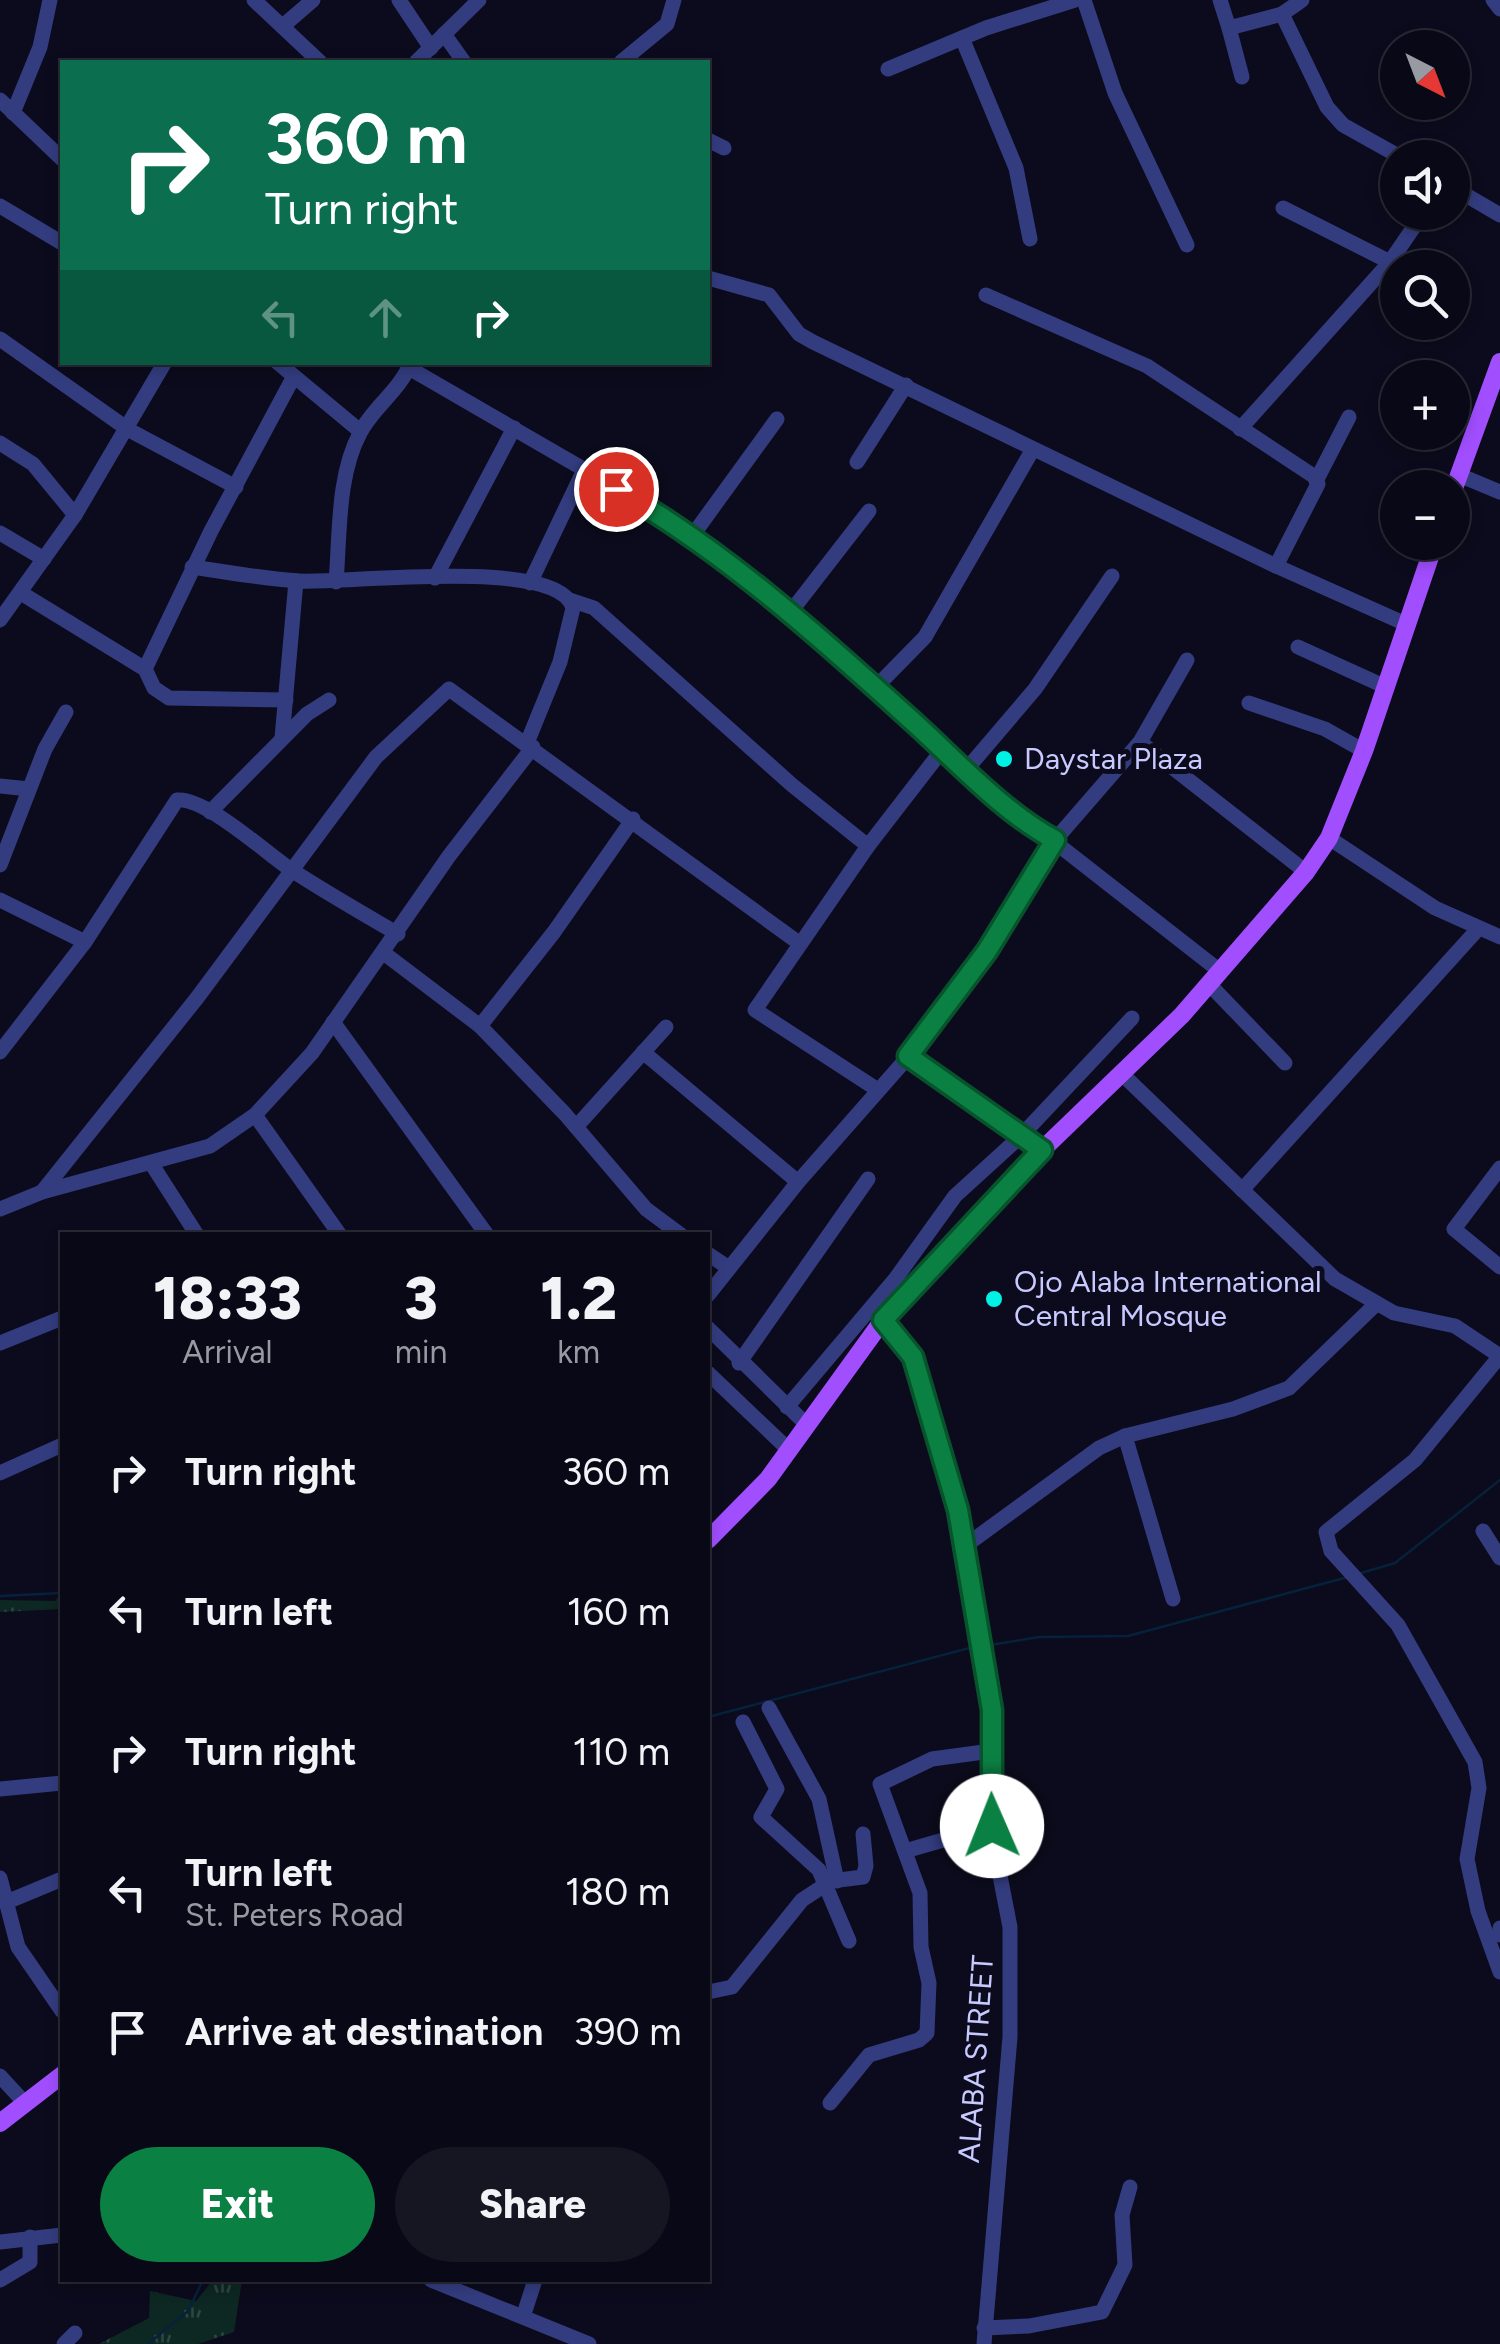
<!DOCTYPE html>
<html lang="en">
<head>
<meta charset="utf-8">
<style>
  :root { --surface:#080816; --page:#161623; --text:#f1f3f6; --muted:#989aa1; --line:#292935; --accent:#0b8043 }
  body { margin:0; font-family:Figtree,sans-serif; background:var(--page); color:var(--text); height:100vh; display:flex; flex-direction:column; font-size:38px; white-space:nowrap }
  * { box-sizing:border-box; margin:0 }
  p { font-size:32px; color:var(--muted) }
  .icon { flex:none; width:55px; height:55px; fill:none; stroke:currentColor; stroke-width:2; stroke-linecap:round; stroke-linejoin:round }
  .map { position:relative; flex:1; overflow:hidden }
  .panel { position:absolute; left:60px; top:1232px; width:650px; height:1050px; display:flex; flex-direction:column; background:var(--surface); border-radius:0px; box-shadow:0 5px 15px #0003,0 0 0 2px var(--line) }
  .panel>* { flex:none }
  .guide { position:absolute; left:60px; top:60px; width:650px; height:305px; border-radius:0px; box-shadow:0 5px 15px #0003,0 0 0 2px var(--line); background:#0b6e4f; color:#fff; overflow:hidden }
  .needle { width:65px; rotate:138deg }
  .buttons { position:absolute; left:1380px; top:30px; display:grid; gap:20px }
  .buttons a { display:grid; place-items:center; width:90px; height:90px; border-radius:50%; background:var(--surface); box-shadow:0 5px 15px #0003,0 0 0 2px var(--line); font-size:50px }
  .pin { position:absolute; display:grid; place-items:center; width:85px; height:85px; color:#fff; margin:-42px; border:5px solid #fff; border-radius:50%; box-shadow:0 2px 10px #0007 }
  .me { position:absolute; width:110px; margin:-55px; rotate:359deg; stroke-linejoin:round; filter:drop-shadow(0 0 8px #0008) }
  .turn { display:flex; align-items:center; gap:35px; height:210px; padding:0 40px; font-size:45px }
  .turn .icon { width:130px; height:130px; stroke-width:2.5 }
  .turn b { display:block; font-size:70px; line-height:85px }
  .lanes { display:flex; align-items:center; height:95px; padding:0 40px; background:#0003; justify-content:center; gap:50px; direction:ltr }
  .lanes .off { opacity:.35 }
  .eta { display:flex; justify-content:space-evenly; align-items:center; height:170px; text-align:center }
  .eta b { font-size:60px; font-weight:800; line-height:70px }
  .button { display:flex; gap:20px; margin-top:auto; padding:20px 40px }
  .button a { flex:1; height:115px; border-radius:60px; background:var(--accent); color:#fff; font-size:40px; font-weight:800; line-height:115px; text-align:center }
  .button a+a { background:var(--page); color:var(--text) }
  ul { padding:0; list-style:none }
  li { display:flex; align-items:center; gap:30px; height:140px; padding:0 40px }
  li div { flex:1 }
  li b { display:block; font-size:38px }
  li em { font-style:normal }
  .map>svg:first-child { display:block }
</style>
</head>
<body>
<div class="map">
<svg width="1500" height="2344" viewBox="0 0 1500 2344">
  <defs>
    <pattern id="grass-tufts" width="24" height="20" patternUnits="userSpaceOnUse" patternTransform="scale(2.5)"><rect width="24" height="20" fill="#0d2722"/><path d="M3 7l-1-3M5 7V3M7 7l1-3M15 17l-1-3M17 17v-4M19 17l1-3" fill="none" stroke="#2f4543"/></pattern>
  </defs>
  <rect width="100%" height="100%" fill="#0b0b1d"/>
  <g fill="url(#grass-tufts)">
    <polygon points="62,1592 62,1609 0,1612 0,1600 55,1601"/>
    <polygon points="213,2280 242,2280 234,2332 198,2344 99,2344 149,2318 150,2291 196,2301"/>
  </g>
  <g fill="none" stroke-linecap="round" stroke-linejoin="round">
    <g stroke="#06213a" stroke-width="2.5">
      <polyline points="1361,1573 1395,1563 1500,1480"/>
      <polyline points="0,1596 62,1593"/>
      <polyline points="990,1645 1039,1637 1128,1636 1348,1577"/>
      <polyline points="708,1717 977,1646"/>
      <polyline points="148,2344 188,2311 203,2280"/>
    </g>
    <g stroke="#333c7f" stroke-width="15">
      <polyline points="254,0 320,62"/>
      <polyline points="399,0 431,48"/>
      <polyline points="1084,0 1115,93 1187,245"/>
      <polyline points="1220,0 1229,28 1282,14 1302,0"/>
      <polyline points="1493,0 1500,9"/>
      <polyline points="1282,14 1327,107 1343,125 1402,158"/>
      <polyline points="284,25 313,0"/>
      <polyline points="1229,28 1242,77"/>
      <polyline points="444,34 464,62"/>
      <polyline points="962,38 1016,168 1030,239"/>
      <polyline points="416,62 479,0"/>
      <polyline points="621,62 667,24 674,0"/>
      <polyline points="888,69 986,28 1075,0"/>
      <polyline points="0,100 62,159"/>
      <polyline points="13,113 40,47 50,0"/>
      <polyline points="708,140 724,148"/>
      <polyline points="1452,187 1500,215"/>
      <polyline points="0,206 62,243"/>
      <polyline points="1283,208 1390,262"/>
      <polyline points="708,278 769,295 799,334 813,342 1276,566 1408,625"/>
      <polyline points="986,295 1147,366 1315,477 1318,484 1276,566"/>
      <polyline points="0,339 129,430 236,487"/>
      <polyline points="277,362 360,431"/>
      <polyline points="409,368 649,507 789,614 997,797 1221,972"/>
      <polyline points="1240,429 1390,262 1424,212"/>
      <polyline points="0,443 33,464 75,515"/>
      <polyline points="857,462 906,385"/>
      <polyline points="1459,475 1500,492"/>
      <polyline points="1316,481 1349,417"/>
      <polyline points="0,533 44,559"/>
      <polyline points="690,539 777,419"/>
      <path d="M 192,567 C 228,572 264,579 299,581 C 346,584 558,556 573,608 L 560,662 L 527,743"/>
      <polyline points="435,578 514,428"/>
      <path d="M 336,582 C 340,535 337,476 360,433 C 373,407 400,391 411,362"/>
      <polyline points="530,583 584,470"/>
      <polyline points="21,593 145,669 154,688 169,698 286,700"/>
      <polyline points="570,600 594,608 792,785 868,846"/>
      <polyline points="789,614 869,511"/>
      <polyline points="0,620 75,515 165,362"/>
      <polyline points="1298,647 1386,687"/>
      <polyline points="145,669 211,531 293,378"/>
      <polyline points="875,688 925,637 1033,449"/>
      <polyline points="1249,703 1325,729 1364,751"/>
      <polyline points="282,738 296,581"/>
      <polyline points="1140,742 1306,872"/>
      <polyline points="966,770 1035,689 1112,576"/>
      <polyline points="0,786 29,789"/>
      <polyline points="210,812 307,714 329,700"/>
      <polyline points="1329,838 1435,908 1500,937"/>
      <polyline points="0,865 45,749 66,712"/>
      <polyline points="0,900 85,942"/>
      <polyline points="385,954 480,1026 565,1114 646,1209 681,1235"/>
      <polyline points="1209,984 1285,1063"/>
      <polyline points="333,1022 487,1235"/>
      <polyline points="480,1026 554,932 633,819"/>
      <path d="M 0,1052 L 85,942 L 177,800 C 205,797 265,852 290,869 C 325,892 362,913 398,934"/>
      <polyline points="643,1052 798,1182"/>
      <polyline points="909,1056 1042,1150"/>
      <polyline points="1122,1074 1335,1279 1394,1313 1455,1326 1500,1356"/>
      <polyline points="878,1090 755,1010 868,846 943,749"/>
      <polyline points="255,1115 340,1235"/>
      <polyline points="576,1127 666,1027"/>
      <polyline points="151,1163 197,1235"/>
      <polyline points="1500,1168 1454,1229 1500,1267"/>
      <polyline points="1242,1190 1478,929"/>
      <polyline points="42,1192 197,998 376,757 449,689 799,943"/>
      <polyline points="0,1209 42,1192 210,1146 255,1115 312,1053 449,856 533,747"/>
      <polyline points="708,1254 729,1268"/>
      <polyline points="708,1295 798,1182 923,1040 987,951 1055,840 1140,742 1187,660"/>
      <polyline points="883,1320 913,1357 950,1481 983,1639 991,1710 992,1835 1010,1927 1010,2037 984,2344"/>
      <polyline points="708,1328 807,1425"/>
      <polyline points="0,1343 62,1318"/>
      <polyline points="1500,1356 1415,1460 1326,1532 1331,1551 1398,1625 1475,1762 1479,1788 1467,1859 1478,1911 1500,1972"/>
      <polyline points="739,1363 868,1179"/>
      <polyline points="708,1373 790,1451"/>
      <polyline points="787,1407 896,1278 955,1196 1021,1136 1132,1018"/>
      <polyline points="1125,1436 1173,1599"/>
      <polyline points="0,1473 62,1445"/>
      <polyline points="1483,1531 1500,1558"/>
      <polyline points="965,1546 1099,1448 1125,1436 1233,1409 1289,1388 1375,1305"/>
      <polyline points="769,1708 819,1799 837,1881"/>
      <polyline points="743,1722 777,1789 761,1817 819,1870 849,1941"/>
      <polyline points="0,1789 62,1783"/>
      <polyline points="905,1851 992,1826"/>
      <polyline points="0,1878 18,1947 62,2011"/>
      <polyline points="9,1901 62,1879"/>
      <polyline points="1500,1928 1500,1935"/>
      <polyline points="708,1992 732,1987 802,1900 831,1881 863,1877 866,1866 863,1834"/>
      <polyline points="0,2076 24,2102"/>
      <polyline points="830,2103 869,2055 919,2040 927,2033 929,1983 921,1947 920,1893 880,1784 932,1759 991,1751"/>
      <polyline points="0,2242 62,2235"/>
      <polyline points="0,2280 30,2262 30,2237"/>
      <polyline points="431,2280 589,2344"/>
      <polyline points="524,2314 535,2280"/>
      <polyline points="984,2328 1029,2326 1102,2312 1125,2265 1122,2215 1130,2187"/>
      <polyline points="64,2344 75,2333"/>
    </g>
    <g stroke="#a14eff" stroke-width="18">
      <polyline points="1452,494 1500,362"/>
      <polyline points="708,1540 768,1479 883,1320 1042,1150 1182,1015 1306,872 1329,838 1364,751 1435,542"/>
      <polyline points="0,2123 62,2075"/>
    </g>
  </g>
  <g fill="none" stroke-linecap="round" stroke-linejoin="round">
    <g stroke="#07532c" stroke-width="25">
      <path id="route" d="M 616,489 C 723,550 819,636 909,718 C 955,759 1001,811 1055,840 L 987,951 L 908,1056 L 1042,1150 L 883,1320 L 913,1357 L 958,1510 L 992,1710 L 992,1826"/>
    </g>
    <use href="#route" stroke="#0b8043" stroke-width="18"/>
  </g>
  <g fill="#00f2e5" stroke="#0b0b1d" stroke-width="4">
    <circle cx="1004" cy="759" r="10"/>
    <circle cx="994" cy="1299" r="10"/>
  </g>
  <g text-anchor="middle" stroke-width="10" stroke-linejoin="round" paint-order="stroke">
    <g font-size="30" fill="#c7c9ff" stroke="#0b0b1d" text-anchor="start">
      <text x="1024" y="769">Daystar Plaza</text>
      <text x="1014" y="1292">Ojo Alaba International<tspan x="1014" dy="34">Central Mosque</tspan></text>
    </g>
    <g font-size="30" fill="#c7c9ff" stroke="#0b0b1d">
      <text transform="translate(976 2059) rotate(-86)" y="10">ALABA STREET</text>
    </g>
  </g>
</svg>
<div class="buttons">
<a><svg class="needle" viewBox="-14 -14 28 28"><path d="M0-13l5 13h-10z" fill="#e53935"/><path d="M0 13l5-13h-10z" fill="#989aa1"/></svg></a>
<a><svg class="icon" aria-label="sound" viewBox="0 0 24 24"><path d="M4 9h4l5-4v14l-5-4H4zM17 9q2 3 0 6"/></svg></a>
<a><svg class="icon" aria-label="search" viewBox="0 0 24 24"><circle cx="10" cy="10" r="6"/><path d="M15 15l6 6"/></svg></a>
<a>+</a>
<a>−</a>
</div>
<div class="pin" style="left:616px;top:489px;background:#d93025"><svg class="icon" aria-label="arrive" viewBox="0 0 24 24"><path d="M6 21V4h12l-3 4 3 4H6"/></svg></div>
<svg class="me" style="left:992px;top:1826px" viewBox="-20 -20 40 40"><circle r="19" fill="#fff"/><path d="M0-13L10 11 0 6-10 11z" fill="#0b8043"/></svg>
<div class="guide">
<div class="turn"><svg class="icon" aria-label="right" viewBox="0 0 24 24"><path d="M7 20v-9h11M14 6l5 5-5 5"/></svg><div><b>360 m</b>Turn right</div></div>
<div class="lanes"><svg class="icon off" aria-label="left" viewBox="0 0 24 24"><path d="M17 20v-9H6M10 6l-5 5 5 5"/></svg><svg class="icon off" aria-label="ahead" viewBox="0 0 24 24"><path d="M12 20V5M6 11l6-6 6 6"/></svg><svg class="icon" aria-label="right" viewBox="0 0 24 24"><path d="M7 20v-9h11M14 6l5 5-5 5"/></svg></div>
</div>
<section class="panel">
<div class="eta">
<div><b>18:33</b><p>Arrival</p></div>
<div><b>3</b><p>min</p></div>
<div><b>1.2</b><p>km</p></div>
</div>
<ul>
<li><svg class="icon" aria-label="right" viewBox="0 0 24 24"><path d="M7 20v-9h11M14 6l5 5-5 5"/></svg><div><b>Turn right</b></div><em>360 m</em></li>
<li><svg class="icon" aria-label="left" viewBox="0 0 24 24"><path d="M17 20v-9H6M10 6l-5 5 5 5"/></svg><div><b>Turn left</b></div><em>160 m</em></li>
<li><svg class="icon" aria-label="right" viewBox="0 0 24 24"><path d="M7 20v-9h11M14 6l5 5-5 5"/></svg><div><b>Turn right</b></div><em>110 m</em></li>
<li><svg class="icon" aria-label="left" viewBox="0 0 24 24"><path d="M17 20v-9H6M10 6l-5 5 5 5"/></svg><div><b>Turn left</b><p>St. Peters Road</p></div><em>180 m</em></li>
<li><svg class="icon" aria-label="arrive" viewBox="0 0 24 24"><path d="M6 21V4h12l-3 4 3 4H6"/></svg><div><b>Arrive at destination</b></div><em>390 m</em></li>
</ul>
<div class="button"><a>Exit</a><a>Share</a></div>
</section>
</div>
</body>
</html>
